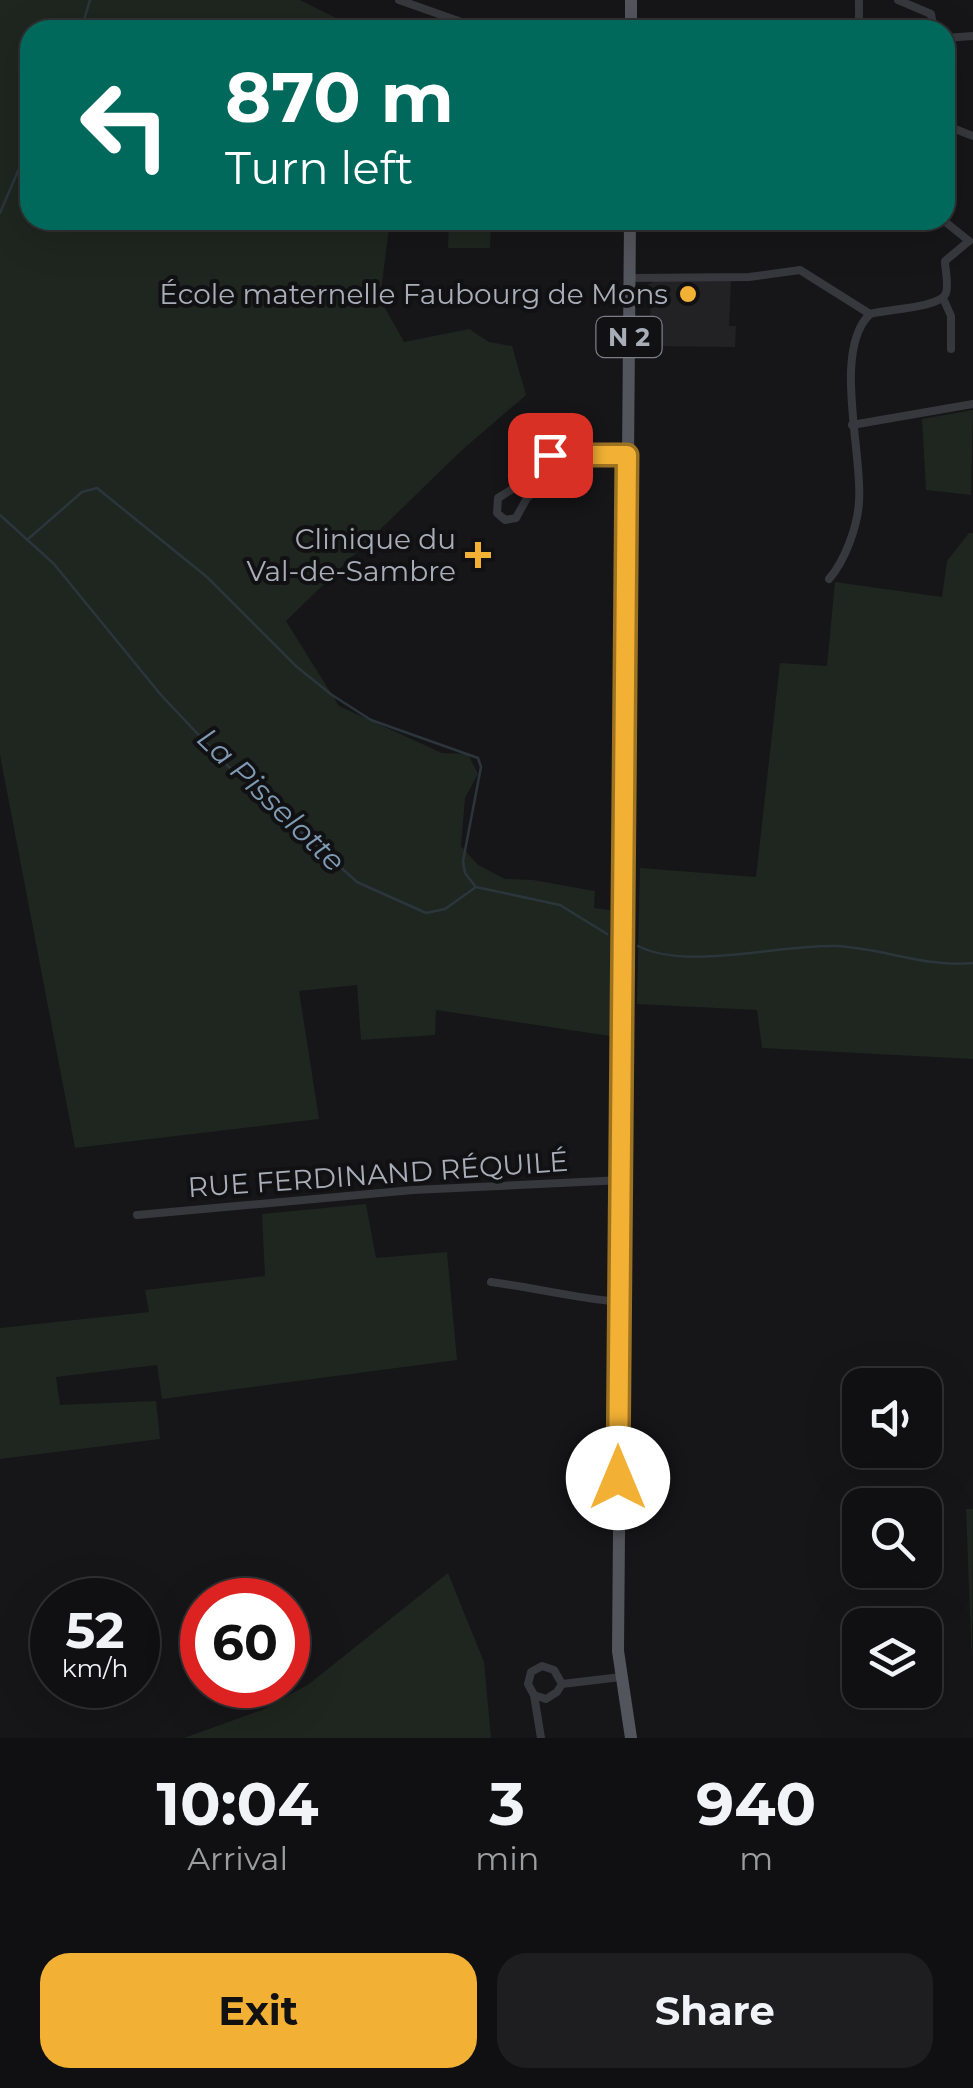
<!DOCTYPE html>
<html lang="en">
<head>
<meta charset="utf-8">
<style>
  :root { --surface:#101012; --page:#1e1e20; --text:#f1f3f6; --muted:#9c9d9f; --line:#303032; --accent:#f2b134 }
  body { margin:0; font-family:Montserrat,sans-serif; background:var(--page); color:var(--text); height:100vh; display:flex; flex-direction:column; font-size:38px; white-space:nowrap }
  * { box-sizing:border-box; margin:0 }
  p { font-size:32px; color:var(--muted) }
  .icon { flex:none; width:55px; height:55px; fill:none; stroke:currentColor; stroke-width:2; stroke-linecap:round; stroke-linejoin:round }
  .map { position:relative; height:1738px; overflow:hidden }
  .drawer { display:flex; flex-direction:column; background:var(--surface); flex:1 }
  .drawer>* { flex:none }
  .banner { position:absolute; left:20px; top:20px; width:935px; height:210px; border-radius:30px; box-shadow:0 10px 40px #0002,0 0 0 2px var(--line); background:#00695c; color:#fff; overflow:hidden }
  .controls { position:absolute; left:842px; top:1368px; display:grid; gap:20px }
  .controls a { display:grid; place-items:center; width:100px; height:100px; border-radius:20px; background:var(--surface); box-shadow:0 10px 40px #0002,0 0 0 2px var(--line); font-size:50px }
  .speed { position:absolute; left:30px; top:1578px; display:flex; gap:20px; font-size:50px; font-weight:700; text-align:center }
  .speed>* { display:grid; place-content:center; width:130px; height:130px; border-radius:50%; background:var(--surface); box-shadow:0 10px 40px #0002,0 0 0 2px var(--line); line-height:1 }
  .speed small { font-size:25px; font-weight:400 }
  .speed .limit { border:15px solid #d22; background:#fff; color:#111 }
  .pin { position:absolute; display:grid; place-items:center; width:85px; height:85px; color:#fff; margin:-42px; border-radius:20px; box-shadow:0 5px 15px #0006 }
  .me { position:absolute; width:110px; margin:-55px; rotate:0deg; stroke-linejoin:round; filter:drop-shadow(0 0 8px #0008) }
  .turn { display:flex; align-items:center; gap:35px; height:210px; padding:0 40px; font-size:45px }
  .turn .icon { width:130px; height:130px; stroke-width:2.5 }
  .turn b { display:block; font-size:70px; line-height:85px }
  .eta { display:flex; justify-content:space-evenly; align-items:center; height:170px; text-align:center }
  .eta b { font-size:60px; font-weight:700; line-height:70px }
  .button { display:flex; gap:20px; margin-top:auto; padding:20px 40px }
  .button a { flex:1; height:115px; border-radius:30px; background:var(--accent); color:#111; font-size:40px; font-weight:700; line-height:115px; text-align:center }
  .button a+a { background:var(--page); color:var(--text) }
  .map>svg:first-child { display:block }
</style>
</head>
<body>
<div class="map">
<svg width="973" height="1738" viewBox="0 0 973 1738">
  <rect width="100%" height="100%" fill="#161618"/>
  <polygon fill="#222225" points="657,280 731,281 729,326 736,326 735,347 644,346 645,321 650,319 651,301 646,299 645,286"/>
  <g fill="#1e261f">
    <polygon points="0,0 300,0 340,20 337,30 30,30 30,220 390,220 380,299 404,342 469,329 489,342 512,346 526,395 462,450 286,621 339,706 442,753 468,754 478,774 465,798 461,846 478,865 505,879 533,880 595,891 594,908 610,910 610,1036 436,1010 435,1035 361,1040 357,985 299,991 319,1119 75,1148 0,755"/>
    <polygon points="449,220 491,220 490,248 448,248"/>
    <polygon points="973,410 971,495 926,490 922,419"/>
    <polygon points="969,533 973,533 973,1059 762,1048 757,1010 637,1004 640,868 756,877 780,663 827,666 835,582 942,597 947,561"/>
    <polygon points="366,1204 376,1258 447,1252 457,1360 162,1399 157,1365 56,1377 60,1405 156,1401 160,1439 0,1459 0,1328 149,1312 145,1290 265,1276 262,1214"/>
    <polygon points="966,1509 973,1509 972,1664"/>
    <polygon points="448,1573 484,1662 491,1738 184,1738 264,1709 309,1684"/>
  </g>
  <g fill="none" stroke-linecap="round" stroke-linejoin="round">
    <g stroke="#2c353c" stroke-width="2.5">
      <polyline points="81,30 90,0"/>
      <polyline points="0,213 30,143"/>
      <polyline points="0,515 54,564 161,695 228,766 357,882 426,913 445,909 476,887 560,905 607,934"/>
      <polyline points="27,540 82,492 97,488 207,577 297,667 332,695 371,720 478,758 481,767 463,861 465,873 475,886"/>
      <path d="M 638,946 C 687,971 780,944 836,946 C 883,948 926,968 973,963"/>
    </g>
    <g stroke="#37383d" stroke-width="8">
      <polyline points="399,0 467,24 496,28 631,25"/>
      <polyline points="898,0 931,14 934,30"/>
      <polyline points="859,30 859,0"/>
      <polyline points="945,38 973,36"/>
      <polyline points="945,106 948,125"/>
      <polyline points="945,125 973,136"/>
      <polyline points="943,220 969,241"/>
      <polyline points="630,278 749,277 800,270 870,314"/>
      <polyline points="943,298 951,316 951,349"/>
      <polyline points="852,425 973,404"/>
      <polyline points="576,457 527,498 516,518 505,520 497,513 498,498 514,488 550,455 627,455"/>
      <path d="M 829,579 C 845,561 858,525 859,501 C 863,454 832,350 870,314 C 886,309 941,308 946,293 C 949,285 945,269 945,261 L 969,241"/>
      <polyline points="137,1215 413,1190 623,1180"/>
      <path d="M 491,1282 C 536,1288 575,1298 620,1302"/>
      <polyline points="562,1684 621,1677"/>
      <polyline points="534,1695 546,1699 557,1692 562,1684 554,1670 542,1666 531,1672 528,1684 534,1695 541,1738"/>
    </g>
    <g stroke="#53555c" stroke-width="12">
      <polyline points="631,30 631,0"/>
      <polyline points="630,220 618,1651 631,1738"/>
    </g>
  </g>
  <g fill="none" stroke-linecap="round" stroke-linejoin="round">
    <g stroke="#9d7322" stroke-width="25">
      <polyline id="route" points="550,455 627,455 618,1478"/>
    </g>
    <use href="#route" stroke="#f2b134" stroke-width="18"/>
  </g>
  <g fill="#f2b134" stroke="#111113" stroke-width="4">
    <circle cx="688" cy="294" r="10"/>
    <path d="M473 540h10v10h10v10h-10v10h-10v-10h-10v-10h10z"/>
  </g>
  <g text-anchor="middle" stroke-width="8" stroke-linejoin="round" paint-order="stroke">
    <rect fill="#111113" stroke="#7b7e86" stroke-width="2.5" x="596.5" y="317" width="65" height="40" rx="8"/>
    <g font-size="25" font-weight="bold" fill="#a8adb8">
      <text x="629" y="346">N 2</text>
    </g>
    <g font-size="28" fill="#a8adb8" stroke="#111113" text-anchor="end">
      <text x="668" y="304">École maternelle Faubourg de Mons</text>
      <text x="456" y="549">Clinique du<tspan x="456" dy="32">Val-de-Sambre</tspan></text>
    </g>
    <g font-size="28" fill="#a8adb8" stroke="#111113">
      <text transform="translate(378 1174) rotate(-4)" y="10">RUE FERDINAND RÉQUILÉ</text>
    </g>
    <g font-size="30" font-style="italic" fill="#7f9bb3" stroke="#111113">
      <text transform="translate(271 800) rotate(44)" y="10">La Pisselotte</text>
    </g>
  </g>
</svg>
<div class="controls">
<a><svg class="icon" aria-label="sound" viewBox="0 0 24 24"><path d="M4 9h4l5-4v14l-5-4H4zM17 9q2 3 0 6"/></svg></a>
<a><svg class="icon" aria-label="search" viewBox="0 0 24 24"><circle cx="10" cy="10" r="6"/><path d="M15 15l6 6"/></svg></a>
<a><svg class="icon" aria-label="layers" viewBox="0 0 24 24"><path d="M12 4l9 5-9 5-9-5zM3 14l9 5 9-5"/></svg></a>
</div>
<div class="speed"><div>52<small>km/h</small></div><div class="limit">60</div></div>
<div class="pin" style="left:550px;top:455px;background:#d93025"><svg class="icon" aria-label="arrive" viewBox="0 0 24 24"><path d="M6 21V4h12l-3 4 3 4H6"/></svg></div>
<svg class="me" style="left:618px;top:1478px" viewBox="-20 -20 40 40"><circle r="19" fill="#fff"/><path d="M0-13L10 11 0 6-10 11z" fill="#f2b134"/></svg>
<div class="banner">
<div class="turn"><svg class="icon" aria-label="left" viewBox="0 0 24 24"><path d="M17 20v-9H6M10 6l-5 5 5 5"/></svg><div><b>870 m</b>Turn left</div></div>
</div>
</div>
<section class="drawer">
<div class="eta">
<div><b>10:04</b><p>Arrival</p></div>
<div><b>3</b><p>min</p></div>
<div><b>940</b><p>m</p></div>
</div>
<div class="button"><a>Exit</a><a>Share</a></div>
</section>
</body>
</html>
